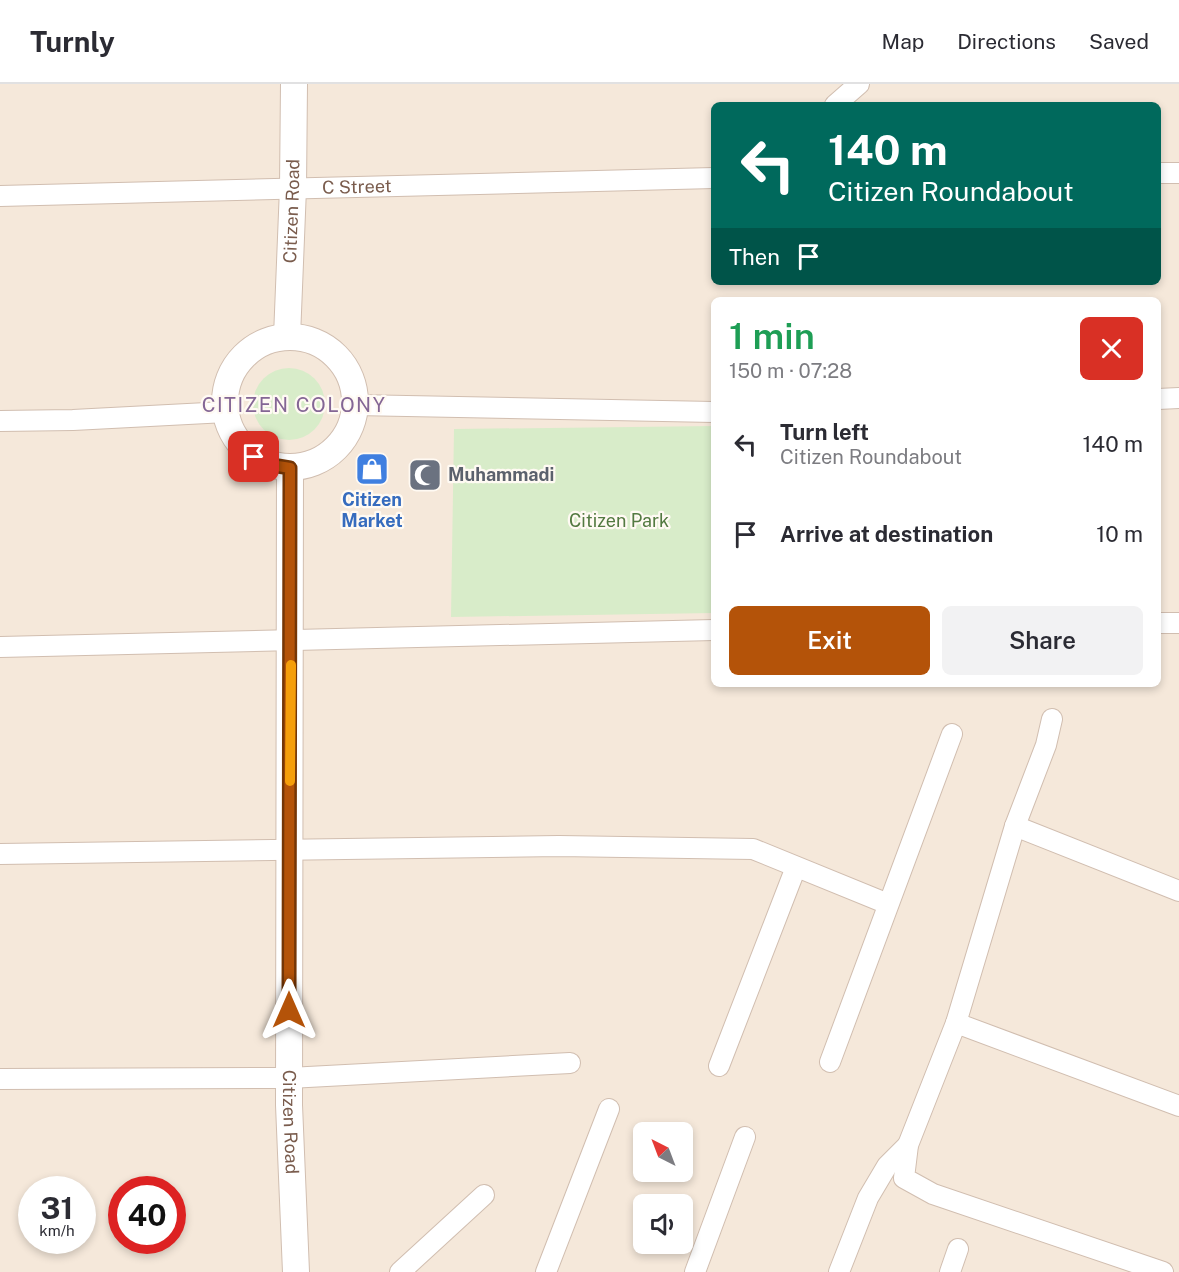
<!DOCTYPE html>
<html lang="en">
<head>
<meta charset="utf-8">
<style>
  :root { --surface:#fff; --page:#f2f2f3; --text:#2b2b33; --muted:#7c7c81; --line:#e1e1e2; --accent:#b45309 }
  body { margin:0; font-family:"Public Sans",sans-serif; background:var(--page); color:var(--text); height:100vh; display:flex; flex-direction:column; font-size:22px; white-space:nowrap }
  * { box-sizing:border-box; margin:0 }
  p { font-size:20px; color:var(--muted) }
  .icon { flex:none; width:33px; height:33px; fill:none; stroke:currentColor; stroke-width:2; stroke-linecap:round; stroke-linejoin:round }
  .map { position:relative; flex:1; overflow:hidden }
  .details { position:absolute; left:711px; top:213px; width:450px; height:390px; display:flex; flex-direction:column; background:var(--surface); border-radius:9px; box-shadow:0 3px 9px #0003 }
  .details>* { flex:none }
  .banner { position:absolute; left:711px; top:18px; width:450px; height:183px; border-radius:9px; box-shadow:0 3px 9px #0003; background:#00695c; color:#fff; overflow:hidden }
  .needle { width:39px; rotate:318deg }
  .fabs { position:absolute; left:633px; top:1038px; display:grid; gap:12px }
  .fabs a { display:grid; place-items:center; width:60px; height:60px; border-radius:9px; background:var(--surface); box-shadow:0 3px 9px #0003; font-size:30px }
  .speed { position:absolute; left:18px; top:1092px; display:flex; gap:12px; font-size:30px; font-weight:700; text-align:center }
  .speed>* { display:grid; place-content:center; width:78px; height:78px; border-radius:50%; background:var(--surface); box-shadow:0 3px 9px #0003; line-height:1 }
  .speed small { font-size:15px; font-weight:400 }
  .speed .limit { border:9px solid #d22; background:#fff; color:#111 }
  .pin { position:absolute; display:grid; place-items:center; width:51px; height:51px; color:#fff; margin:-26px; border-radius:12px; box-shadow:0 3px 9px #0006 }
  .me { position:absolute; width:66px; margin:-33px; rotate:0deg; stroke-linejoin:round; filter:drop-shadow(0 0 4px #0008) }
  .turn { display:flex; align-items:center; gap:21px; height:126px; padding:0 18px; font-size:27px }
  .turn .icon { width:78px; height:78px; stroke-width:2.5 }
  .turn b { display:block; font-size:42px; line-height:51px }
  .then { display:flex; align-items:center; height:57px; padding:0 18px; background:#0003; gap:12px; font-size:22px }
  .round { display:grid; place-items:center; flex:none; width:63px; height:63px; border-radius:9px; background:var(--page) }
  .head { display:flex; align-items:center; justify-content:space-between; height:102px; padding:0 18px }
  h1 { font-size:36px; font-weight:600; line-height:45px; color:#1e9e55 }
  .button { display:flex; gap:12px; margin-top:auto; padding:12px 18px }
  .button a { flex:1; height:69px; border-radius:9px; background:var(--accent); color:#fff; font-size:24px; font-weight:600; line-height:69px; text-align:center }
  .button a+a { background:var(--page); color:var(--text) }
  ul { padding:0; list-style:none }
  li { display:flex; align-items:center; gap:18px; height:90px; padding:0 18px }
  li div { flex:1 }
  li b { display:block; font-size:22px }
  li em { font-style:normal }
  header { display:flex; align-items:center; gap:36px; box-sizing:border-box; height:84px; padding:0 30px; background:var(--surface); border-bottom:2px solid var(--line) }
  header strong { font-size:28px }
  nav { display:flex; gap:33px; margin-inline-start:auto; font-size:21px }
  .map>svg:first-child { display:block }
</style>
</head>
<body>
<header>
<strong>Turnly</strong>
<nav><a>Map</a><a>Directions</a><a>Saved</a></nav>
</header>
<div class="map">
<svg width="1179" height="1188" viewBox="0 0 1179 1188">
  <rect width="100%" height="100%" fill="#fdf6ec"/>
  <path fill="#f5e8da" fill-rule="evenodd" d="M 0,0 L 1179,0 L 1179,1188 L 0,1188 ZM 714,21 L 1158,21 L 1158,198 L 714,198 ZM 714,216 L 1158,216 L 1158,600 L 714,600 ZM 644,1048 L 682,1048 L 682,1088 L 644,1088 ZM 32,1106 L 82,1106 L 82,1156 L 32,1156 ZM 122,1106 L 172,1106 L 172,1156 L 122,1156 ZM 644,1120 L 682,1120 L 682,1160 L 644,1160 Z"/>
  <g fill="#d8ecc9">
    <circle cx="289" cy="320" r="36"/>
    <polygon points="714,342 714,529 451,533 454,345"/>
  </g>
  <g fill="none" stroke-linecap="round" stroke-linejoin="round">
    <g stroke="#d1beb0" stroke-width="22">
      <g id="minor">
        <polyline points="835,21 859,0"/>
        <polyline points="1158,89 1179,89"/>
        <path id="s1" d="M 0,112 L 714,94"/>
        <polyline points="1158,315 1179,314"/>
        <polyline points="355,321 714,328"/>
        <polyline points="0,337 73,336 226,328"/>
        <polyline points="1158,539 1179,539"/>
        <polyline points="0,563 714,546"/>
        <polyline points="1052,635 1046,661 1015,742 956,939 908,1061 904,1094 933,1110 1163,1188"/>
        <polyline points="1015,742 1179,807"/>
        <polyline points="0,770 559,762 753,765 888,820"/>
        <polyline points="956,939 1179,1022"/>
        <polyline points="830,978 952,650"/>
        <polyline points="719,982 796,783"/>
        <polyline points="0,995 289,994 570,979"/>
        <polyline points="400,1188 484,1111"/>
        <polyline points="546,1188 609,1025"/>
        <polyline points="695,1188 745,1053"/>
        <polyline points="839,1188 868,1114 887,1082 908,1061"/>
        <polyline points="950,1188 958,1165"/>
      </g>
    </g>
    <g stroke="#d1beb0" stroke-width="28">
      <g id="tertiary">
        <path id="s2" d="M 287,253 L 293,104 L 294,0"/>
        <circle cx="290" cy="318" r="65"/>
        <path id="s3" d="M 290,384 L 289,1021 L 296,1188"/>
      </g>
    </g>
    <use href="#minor" stroke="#fff" stroke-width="20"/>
    <use href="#tertiary" stroke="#fff" stroke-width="26"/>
  </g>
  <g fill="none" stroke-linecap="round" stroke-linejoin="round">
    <g stroke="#753606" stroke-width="15">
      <polyline id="route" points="254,373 272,381 290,384 289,926"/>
    </g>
    <use href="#route" stroke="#b45309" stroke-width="10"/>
    <polyline stroke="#f59e0b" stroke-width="10" points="290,697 291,581"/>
  </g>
  <defs>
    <g id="shop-square" transform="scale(1.725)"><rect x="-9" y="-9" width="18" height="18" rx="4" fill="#3f7fe0" stroke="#fffaf3"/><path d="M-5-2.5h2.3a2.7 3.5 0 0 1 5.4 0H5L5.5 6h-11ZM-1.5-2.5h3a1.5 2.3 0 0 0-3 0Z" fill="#fff"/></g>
    <g id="mosque-square" transform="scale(1.725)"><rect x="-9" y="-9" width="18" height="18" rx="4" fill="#6b7280" stroke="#fffaf3"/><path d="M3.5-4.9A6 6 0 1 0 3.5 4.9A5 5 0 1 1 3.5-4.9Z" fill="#fff"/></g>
  </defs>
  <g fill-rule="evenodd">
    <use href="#shop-square" x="372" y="385"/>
    <use href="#mosque-square" x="425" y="391"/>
  </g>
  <g text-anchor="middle" stroke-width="4.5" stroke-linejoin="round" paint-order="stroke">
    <g font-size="18" fill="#7a5c4d" stroke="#fffaf3">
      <text dy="6" stroke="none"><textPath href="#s1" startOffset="357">C Street</textPath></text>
      <text dy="6" stroke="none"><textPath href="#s2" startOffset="126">Citizen Road</textPath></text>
      <text dy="6" stroke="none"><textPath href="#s3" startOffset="654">Citizen Road</textPath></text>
    </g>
    <g font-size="18" font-weight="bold" fill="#5b616d" stroke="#fffaf3" text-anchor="start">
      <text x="448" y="397">Muhammadi</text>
    </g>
    <g font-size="18" font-weight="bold" fill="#366cbe" stroke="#fffaf3">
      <text x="372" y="422">Citizen<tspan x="372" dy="21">Market</tspan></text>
    </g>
    <g font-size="18" fill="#537a41" stroke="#fffaf3">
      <text x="619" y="443">Citizen Park</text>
    </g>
    <g font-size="20" letter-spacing="1.5" fill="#846695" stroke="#fffaf3">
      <text x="294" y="328">CITIZEN COLONY</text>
    </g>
  </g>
</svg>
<div class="fabs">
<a><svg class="needle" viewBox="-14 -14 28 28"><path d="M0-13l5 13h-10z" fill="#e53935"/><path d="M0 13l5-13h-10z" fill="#7c7c81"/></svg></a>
<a><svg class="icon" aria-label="sound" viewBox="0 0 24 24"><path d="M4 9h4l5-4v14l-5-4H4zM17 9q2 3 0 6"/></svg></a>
</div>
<div class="speed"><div>31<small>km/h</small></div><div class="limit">40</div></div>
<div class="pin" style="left:254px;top:373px;background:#d93025"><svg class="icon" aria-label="arrive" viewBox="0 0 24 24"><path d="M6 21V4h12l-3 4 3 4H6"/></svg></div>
<svg class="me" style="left:289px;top:926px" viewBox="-20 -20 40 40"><path d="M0-17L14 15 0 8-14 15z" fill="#b45309" stroke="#fff" stroke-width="4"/></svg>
<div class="banner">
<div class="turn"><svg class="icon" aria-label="left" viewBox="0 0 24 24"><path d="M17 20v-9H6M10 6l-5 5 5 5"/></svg><div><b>140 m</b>Citizen Roundabout</div></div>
<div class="then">Then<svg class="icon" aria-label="arrive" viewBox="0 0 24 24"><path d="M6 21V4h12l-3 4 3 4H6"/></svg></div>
</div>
<section class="details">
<div class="head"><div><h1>1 min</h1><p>150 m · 07:28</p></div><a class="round" style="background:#d93025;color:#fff"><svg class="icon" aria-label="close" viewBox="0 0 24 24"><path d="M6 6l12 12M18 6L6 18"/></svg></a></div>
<ul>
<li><svg class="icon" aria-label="left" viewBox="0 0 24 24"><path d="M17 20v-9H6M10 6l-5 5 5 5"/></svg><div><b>Turn left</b><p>Citizen Roundabout</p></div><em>140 m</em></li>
<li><svg class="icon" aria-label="arrive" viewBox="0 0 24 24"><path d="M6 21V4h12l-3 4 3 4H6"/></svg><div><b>Arrive at destination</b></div><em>10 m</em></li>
</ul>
<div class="button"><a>Exit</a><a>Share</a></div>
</section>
</div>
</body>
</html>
